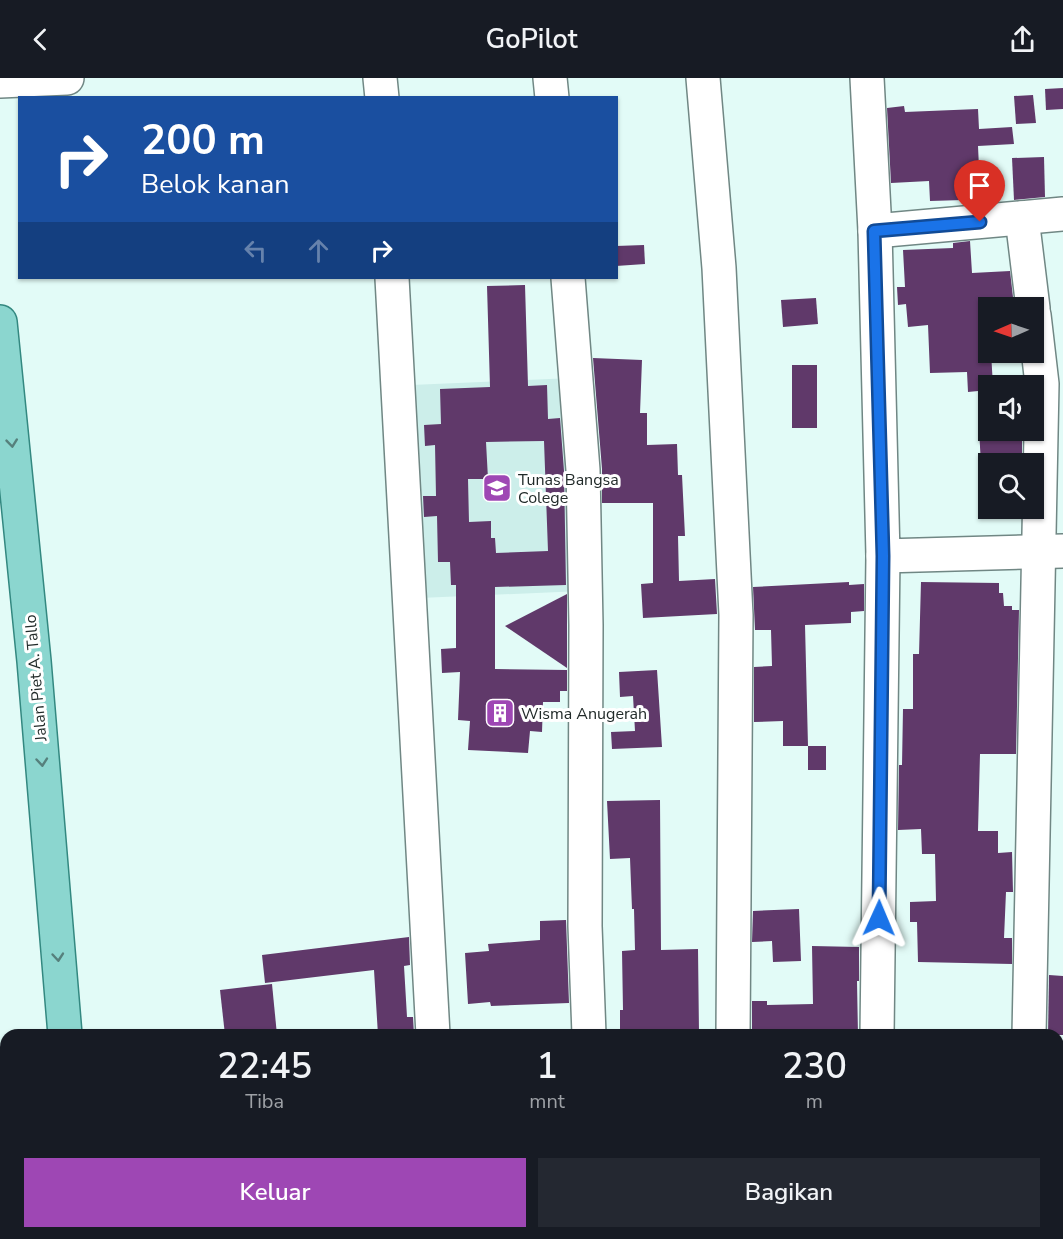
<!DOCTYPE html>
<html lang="id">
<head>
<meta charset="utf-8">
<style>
  :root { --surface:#171b24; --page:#242831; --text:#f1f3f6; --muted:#9ea1a6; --accent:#9e47b4 }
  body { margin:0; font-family:"Nunito Sans",sans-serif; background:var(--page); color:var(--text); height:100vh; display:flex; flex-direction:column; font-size:22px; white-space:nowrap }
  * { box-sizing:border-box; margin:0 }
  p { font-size:20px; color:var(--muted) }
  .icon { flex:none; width:33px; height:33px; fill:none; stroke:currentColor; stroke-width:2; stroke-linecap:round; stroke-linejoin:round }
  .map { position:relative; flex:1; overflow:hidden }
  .side { position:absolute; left:0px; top:951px; width:1064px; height:210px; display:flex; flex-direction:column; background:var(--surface); border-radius:18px 18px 0 0; box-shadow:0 2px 4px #0004 }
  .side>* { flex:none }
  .top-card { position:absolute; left:18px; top:18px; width:600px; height:183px; border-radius:0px; box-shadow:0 2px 4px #0004; background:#1a4fa0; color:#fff; overflow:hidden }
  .needle { width:39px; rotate:268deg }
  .buttons { position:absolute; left:978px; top:219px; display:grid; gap:12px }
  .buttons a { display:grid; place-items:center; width:66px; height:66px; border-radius:0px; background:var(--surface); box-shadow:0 2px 4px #0004; font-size:30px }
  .pin { position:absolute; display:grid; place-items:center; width:51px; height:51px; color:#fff; margin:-62px -26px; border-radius:50% 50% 50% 0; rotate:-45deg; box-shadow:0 0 6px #0007 }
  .pin .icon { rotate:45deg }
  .me { position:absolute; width:66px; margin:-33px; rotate:1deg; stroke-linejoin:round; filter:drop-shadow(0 0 4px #0008) }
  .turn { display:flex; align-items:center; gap:21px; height:126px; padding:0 24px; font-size:27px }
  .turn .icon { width:78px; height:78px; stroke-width:2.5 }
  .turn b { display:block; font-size:42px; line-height:51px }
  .lanes { display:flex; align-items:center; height:57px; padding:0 24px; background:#0003; justify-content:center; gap:30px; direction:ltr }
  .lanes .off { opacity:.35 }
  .eta { display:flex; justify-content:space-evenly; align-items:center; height:102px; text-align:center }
  .eta b { font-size:36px; font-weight:600; line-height:42px }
  .button { display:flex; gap:12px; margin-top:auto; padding:12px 24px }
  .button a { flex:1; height:69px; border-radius:0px; background:var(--accent); color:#fff; font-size:24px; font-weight:600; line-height:69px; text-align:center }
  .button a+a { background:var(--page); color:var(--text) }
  header { display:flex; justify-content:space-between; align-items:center; height:78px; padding:0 24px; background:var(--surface); font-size:27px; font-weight:600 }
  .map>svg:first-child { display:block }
</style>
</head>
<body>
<header><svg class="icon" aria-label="back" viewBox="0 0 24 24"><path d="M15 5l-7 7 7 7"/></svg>GoPilot<svg class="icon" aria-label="share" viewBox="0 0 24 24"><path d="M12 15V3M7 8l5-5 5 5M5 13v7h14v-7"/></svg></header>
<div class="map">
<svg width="1063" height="1161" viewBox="0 0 1063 1161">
  <rect width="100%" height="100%" fill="#e2fbf7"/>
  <polygon fill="#cceeea" points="573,300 582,513 420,520 411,307"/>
  <g fill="#60396a" fill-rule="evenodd">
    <polygon points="1063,10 1063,31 1046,32 1045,11"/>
    <polygon points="1033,17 1036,45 1016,46 1014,18"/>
    <polygon points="904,28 905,34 978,31 979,51 1012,49 1014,66 978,68 979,90 961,90 963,122 930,123 929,103 891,105 887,30"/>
    <polygon points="1044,79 1045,119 1014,122 1012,80"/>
    <polygon points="970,163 972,195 1010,193 1014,228 988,230 988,274 991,274 993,308 988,308 988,312 968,314 967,294 930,295 928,247 908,249 906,226 898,227 897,209 905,209 903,172 953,170 953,165"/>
    <polygon points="644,167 645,186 616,188 616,168"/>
    <path d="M 525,207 L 528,308 L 547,307 L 548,341 L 560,340 L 564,393 L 566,507 L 495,509 L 495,591 L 567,592 L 567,613 L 560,613 L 560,624 L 543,624 L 542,654 L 530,653 L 528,675 L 468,672 L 470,643 L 458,642 L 460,594 L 442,595 L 441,571 L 456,570 L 456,507 L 451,507 L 450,484 L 438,484 L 437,438 L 424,439 L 423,418 L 436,418 L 435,367 L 425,368 L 424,347 L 441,346 L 440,311 L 490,309 L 487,208 ZM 544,363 L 548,473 L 496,475 L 495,460 L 491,460 L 491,443 L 469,444 L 468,401 L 488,401 L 486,364 Z"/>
    <polygon points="816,220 818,246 783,249 781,222"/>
    <polygon points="593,280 642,282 640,335 647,335 647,367 677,366 678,397 682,397 685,458 678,458 679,503 715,501 717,536 643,540 641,506 653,505 653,425 602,425 602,391"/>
    <rect x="792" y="287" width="25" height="63"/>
    <polygon points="979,352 1022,352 1022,386 981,385"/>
    <polygon points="849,504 849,507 864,506 864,533 851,534 851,545 805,547 808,668 783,668 783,643 754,644 754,589 772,588 771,552 755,552 753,509"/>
    <polygon points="921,504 999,505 999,515 1003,515 1004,528 1012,528 1012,532 1019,532 1016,676 980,676 978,753 998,753 998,775 1012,774 1013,814 1006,814 1004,860 1012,860 1012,886 918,884 917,844 910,844 910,824 936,823 935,776 922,776 921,751 898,752 899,687 902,687 903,631 913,631 913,576 919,576"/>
    <polygon points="567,516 567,590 505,548"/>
    <polygon points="657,592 662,669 612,671 611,654 635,653 633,618 620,619 619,594"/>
    <rect x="808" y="668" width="18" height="24"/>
    <polygon points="660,722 661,872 698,871 699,955 620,957 620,932 623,932 622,873 635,872 634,831 632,831 630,780 610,781 607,723"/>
    <polygon points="799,831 801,883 773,884 772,863 752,864 753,833"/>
    <polygon points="566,842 569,925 491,928 490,924 468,926 465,875 489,873 488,866 540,862 540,843"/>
    <polygon points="409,859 410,887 404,888 407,939 413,939 414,957 378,957 374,892 265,905 262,877"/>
    <polygon points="812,868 859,869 859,903 857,903 858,957 752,957 752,923 767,923 767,927 813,926"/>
    <polygon points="1049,897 1063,898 1063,957 1048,957"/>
    <polygon points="272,906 277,957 225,957 220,912"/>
  </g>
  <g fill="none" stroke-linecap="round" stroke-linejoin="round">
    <g stroke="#708784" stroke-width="36">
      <g id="minor">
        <polyline points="380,0 382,20"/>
        <polyline points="550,0 552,20"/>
        <polyline points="703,0 719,190 736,537 733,957"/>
        <polyline points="867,0 875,153 883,478 1063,473"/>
        <polyline points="0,3 67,0"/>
        <polyline points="1022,140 1033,230"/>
        <polyline points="875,153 1063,136"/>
        <polyline points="392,200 433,957"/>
        <polyline points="568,200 583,392 586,547 585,848 589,957"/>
        <polyline points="877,957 883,478"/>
        <polyline points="1029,957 1042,306 1034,237"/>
        <polyline points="1058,1111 1063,1111"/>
        <polyline points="449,1155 450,1161"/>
        <polyline points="840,1155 840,1161"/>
        <polyline points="122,1161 155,1155"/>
      </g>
    </g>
    <g stroke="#338880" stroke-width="36">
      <g id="major">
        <polyline points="0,244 34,583 65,957"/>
        <polyline points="81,1155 81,1161"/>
      </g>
    </g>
    <use href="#minor" stroke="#fff" stroke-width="33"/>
    <use href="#major" stroke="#8bd6cf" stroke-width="33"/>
  </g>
  <defs><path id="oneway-chevron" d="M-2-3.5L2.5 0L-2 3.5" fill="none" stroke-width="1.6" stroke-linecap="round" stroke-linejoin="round" transform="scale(1.5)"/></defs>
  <g stroke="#56807c">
    <use href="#oneway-chevron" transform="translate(12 365) rotate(84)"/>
    <use href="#oneway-chevron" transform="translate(42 684) rotate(85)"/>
    <use href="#oneway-chevron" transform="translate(58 879) rotate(85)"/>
  </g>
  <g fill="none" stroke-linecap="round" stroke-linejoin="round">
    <g stroke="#114b97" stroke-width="15">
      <polyline id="route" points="879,840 883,478 874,153 980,144"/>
    </g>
    <use href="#route" stroke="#1a73e8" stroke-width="10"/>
  </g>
  <defs>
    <g id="school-square" transform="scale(1.5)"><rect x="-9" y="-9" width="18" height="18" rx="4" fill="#9e47b4" stroke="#fff"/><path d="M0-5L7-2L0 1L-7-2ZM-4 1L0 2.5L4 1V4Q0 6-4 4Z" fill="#fff"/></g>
    <g id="building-square" transform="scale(1.5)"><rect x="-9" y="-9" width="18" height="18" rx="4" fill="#9e47b4" stroke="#fff"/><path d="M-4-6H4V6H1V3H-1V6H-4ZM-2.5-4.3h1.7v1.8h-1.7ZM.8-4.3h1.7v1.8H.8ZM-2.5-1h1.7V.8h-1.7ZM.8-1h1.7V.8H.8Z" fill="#fff"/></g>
  </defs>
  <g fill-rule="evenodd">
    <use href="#school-square" x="497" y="410"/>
    <use href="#building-square" x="500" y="635"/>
  </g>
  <g text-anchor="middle" stroke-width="6" stroke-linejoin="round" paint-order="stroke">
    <g font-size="16" fill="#212a29" stroke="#fff" text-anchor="start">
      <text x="518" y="407">Tunas Bangsa<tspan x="518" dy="18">Colege</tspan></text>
      <text x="521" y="641">Wisma Anugerah</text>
    </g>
    <g font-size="16" fill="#212a29" stroke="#fff">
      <text transform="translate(35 600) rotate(-95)" y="6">Jalan Piet A. Tallo</text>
    </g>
  </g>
</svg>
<div class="buttons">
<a><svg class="needle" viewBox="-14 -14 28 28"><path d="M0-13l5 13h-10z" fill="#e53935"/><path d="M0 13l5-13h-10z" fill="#9ea1a6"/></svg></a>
<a><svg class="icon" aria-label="sound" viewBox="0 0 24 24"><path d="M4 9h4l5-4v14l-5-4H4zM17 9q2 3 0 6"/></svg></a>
<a><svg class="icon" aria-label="search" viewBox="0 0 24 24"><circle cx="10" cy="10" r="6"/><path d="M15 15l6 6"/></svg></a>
</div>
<div class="pin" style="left:980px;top:144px;background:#d93025"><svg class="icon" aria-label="arrive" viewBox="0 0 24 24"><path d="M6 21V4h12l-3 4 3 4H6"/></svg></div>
<svg class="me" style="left:879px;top:840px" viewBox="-20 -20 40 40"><path d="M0-17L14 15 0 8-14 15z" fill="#1a73e8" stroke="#fff" stroke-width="4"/></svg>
<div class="top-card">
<div class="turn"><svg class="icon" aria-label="right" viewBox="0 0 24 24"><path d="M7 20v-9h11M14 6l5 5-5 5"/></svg><div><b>200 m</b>Belok kanan</div></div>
<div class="lanes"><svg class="icon off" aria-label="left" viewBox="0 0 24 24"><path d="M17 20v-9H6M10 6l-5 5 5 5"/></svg><svg class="icon off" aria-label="ahead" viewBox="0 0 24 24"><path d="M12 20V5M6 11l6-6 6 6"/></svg><svg class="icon" aria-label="right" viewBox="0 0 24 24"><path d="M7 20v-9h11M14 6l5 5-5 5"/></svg></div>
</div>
<section class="side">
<div class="eta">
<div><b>22:45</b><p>Tiba</p></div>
<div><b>1</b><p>mnt</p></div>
<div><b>230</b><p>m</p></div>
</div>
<div class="button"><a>Keluar</a><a>Bagikan</a></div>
</section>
</div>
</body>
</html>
